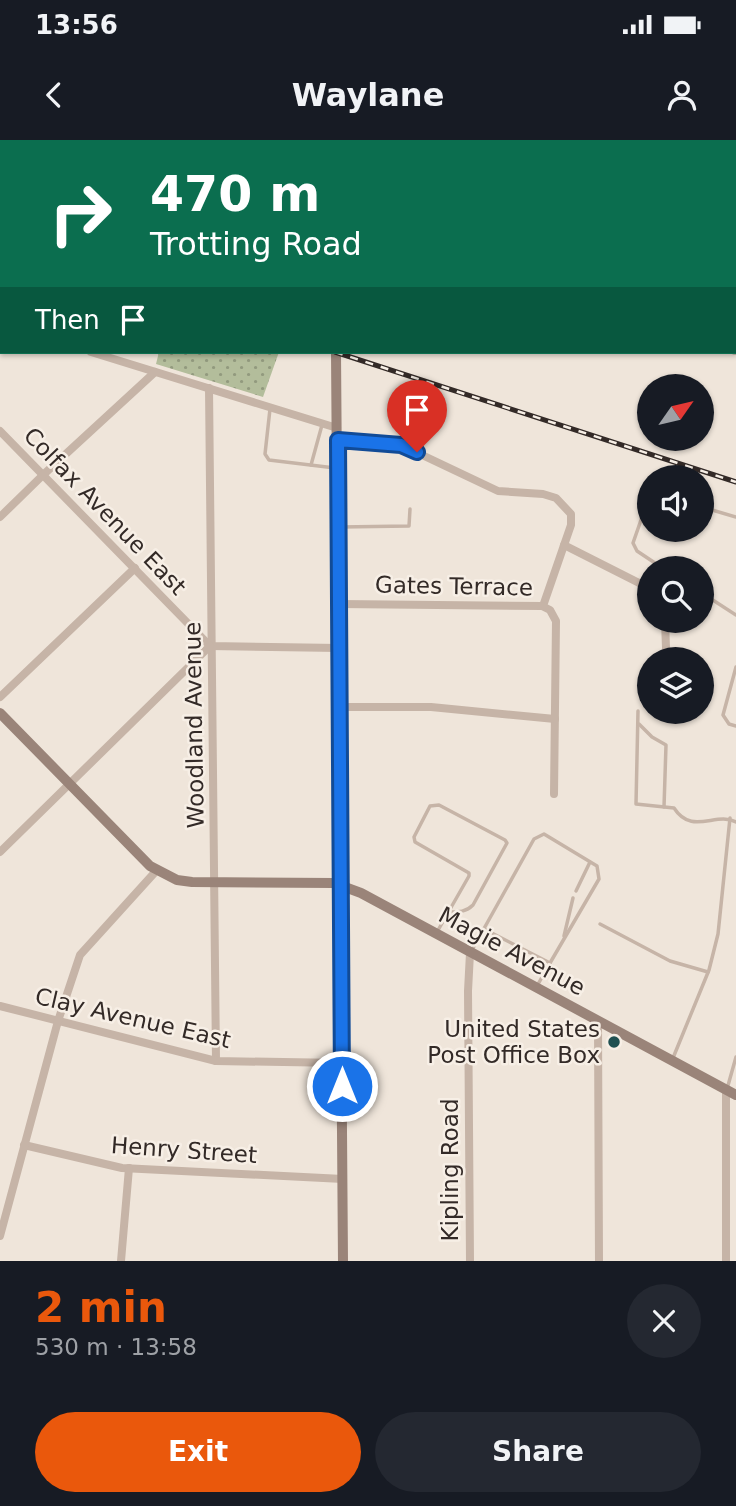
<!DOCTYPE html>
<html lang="en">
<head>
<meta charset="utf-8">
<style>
  :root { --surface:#171b24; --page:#242831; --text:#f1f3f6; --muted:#9ea1a6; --accent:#ea580c }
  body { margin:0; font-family:"DejaVu Sans",sans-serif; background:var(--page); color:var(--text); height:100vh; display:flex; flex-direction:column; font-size:26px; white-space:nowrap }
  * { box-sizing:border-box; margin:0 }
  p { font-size:23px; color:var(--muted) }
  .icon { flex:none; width:38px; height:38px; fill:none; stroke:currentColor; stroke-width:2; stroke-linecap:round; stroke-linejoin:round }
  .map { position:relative; height:1121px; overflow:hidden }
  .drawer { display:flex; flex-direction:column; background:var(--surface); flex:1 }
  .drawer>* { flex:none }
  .top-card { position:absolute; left:0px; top:0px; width:737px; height:214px; box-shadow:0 2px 5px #0004; background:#0b6e4f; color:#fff; overflow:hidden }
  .needle { width:46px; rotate:56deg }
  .fabs { position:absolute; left:637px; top:234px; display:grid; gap:14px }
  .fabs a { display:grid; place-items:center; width:77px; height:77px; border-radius:50%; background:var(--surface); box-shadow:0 2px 5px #0004; font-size:35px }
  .pin { position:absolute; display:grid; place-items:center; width:60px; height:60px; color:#fff; margin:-72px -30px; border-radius:50% 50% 50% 0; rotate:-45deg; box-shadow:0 0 7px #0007 }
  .pin .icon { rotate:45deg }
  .me { position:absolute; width:77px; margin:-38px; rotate:0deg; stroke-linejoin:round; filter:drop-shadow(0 0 5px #0008) }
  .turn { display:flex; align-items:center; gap:24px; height:147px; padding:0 35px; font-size:32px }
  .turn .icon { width:91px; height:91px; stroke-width:2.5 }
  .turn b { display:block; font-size:49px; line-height:60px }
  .then { display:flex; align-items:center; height:66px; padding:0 35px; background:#0003; gap:14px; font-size:26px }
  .round { display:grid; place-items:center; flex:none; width:74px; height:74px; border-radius:37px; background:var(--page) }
  .summary { display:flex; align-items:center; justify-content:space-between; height:119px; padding:0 35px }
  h1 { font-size:42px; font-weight:700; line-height:52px; color:var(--accent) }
  .action { display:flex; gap:14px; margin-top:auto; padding:14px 35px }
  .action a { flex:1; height:80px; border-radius:42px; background:var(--accent); color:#fff; font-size:28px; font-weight:700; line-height:80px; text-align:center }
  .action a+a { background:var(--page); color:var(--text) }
  .status { display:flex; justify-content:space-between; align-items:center; height:49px; padding:0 35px; background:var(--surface); direction:ltr }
  .status svg { height:19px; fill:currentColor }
  header { display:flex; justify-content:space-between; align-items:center; height:91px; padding:0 35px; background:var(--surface); font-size:32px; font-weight:700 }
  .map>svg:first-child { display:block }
</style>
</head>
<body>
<div class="status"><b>13:56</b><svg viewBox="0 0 49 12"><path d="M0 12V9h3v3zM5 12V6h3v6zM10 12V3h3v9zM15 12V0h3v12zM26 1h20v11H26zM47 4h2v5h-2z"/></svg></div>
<header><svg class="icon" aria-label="back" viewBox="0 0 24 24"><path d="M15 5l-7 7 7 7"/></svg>Waylane<svg class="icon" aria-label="person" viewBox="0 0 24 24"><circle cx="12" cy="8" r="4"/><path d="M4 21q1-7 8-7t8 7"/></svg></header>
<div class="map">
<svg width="736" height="1121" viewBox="0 0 736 1121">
  <defs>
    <pattern id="park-dots" width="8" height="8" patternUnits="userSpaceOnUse" patternTransform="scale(1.75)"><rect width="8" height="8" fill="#b3bd9b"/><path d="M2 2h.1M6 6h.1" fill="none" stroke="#929a7e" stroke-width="1.8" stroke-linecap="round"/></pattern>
  </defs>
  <rect width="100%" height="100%" fill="#efe5da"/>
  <polygon fill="url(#park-dots)" points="159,212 279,212 263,257 156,224"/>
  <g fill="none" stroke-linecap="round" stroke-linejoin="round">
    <g stroke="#c6b4a7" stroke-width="3.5">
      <polyline points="270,269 265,314 269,320 335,328"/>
      <polyline points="311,325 322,285"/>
      <polyline points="649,357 633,403 637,411 664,429"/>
      <polyline points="702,367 736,377"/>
      <polyline points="340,387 409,386 410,369"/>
      <polyline points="702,453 736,475"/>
      <polyline points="736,527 723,575 729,584 736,586"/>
      <path d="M 638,571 L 636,664 L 674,668 C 692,696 716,671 736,682"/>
      <polyline points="639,584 652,597 666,605 664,667"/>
      <polyline points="576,751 590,722"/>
      <polyline points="600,784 670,821 708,832"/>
      <path d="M 437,792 L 469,736 L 469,733 L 415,702 L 414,697 L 430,666 L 439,665 L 505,700 L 507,703 L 473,765 C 466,772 459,772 450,772"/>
      <polyline points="564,796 573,758"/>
      <polyline points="472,810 534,699 544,694 597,726 599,739 550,823 484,789"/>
      <polyline points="537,846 550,823"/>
      <polyline points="673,918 709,830 718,794 730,678"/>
      <polyline points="727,949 736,917"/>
    </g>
    <g stroke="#c6b4a7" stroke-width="8">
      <polyline points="156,0 156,2"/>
      <polyline points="429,0 429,2"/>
      <polyline points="553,2 566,0"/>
      <polyline points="0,184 2,184"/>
      <polyline points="735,211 736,211"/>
      <polyline points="91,212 337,288"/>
      <polyline points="209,248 216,921"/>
      <polyline points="0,291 210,506 339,508"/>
      <polyline points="338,300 401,305 498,351 543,354 556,358 571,374 571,385 543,466"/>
      <polyline points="0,377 43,335 155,232"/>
      <polyline points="564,405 649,448"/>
      <polyline points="339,464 542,466 550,470 556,481 554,654"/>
      <polyline points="665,481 666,508 673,520"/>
      <polyline points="0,557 135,428"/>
      <polyline points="339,567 431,567 555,579"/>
      <polyline points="0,712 210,506"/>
      <polyline points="0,866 216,921 342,923"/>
      <polyline points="598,881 599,1121"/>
      <polyline points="24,1005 122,1028 343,1039"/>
      <polyline points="0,1096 58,881 80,815 157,730"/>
      <polyline points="121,1121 129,1028"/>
      <polyline points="470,1121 468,851 470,813"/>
      <polyline points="726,1121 726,951"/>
    </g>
    <g stroke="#9a8479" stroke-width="10">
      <polyline points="320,0 321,2"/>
      <polyline points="336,212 343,1121"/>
      <polyline points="0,573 150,726 177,740 192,742 334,743 361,753 736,955"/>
    </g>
    <g stroke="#332a27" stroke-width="5">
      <g id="rail">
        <polyline points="0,98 2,98"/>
        <polyline points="335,212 736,342"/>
      </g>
    </g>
    <use href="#rail" stroke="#f7efe6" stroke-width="2.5" stroke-dasharray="8" stroke-linecap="butt"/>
  </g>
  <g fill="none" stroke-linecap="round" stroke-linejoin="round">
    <g stroke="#114b97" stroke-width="18">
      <polyline id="route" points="342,946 338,300 401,305 417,312"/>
    </g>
    <use href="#route" stroke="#1a73e8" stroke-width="12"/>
  </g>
  <circle fill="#205051" stroke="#f7efe6" stroke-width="2.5" cx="614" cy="902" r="7"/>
  <g text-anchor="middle" stroke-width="5" stroke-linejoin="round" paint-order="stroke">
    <g font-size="23" fill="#332a27" stroke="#f7efe6">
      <text transform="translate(105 371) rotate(46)" y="8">Colfax Avenue East</text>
      <text transform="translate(454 446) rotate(1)" y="8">Gates Terrace</text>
      <text transform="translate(194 585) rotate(-91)" y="8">Woodland Avenue</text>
      <text transform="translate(512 811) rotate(28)" y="8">Magie Avenue</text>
      <text transform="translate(133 878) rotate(13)" y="8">Clay Avenue East</text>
      <text transform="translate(184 1010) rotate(4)" y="8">Henry Street</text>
      <text transform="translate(450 1030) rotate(-90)" y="8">Kipling Road</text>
    </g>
    <g font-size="23" fill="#332a27" stroke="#f7efe6" text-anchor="end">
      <text x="600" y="897">United States<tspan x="600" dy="26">Post Office Box</tspan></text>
    </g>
  </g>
</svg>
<div class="fabs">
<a><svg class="needle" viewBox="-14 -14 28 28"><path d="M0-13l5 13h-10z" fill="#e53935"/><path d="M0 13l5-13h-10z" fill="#9ea1a6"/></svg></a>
<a><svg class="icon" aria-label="sound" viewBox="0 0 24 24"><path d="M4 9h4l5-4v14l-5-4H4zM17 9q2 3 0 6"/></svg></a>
<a><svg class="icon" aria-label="search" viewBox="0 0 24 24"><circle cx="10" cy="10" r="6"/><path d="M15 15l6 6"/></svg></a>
<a><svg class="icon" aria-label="layers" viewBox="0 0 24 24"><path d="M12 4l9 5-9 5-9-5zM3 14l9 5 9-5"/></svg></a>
</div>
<div class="pin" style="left:417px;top:312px;background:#d93025"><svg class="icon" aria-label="arrive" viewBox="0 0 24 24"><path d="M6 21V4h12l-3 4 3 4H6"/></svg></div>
<svg class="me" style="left:342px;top:946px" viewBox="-20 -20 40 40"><circle r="17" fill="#1a73e8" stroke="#fff" stroke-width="3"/><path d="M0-11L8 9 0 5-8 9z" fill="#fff"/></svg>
<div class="top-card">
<div class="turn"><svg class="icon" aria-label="right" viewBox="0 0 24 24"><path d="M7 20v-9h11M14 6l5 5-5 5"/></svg><div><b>470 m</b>Trotting Road</div></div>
<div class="then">Then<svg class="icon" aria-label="arrive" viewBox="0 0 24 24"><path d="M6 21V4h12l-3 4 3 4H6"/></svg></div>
</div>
</div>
<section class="drawer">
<div class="summary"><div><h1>2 min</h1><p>530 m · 13:58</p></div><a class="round"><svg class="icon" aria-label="close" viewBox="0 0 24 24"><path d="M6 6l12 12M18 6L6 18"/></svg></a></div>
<div class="action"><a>Exit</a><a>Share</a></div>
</section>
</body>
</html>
